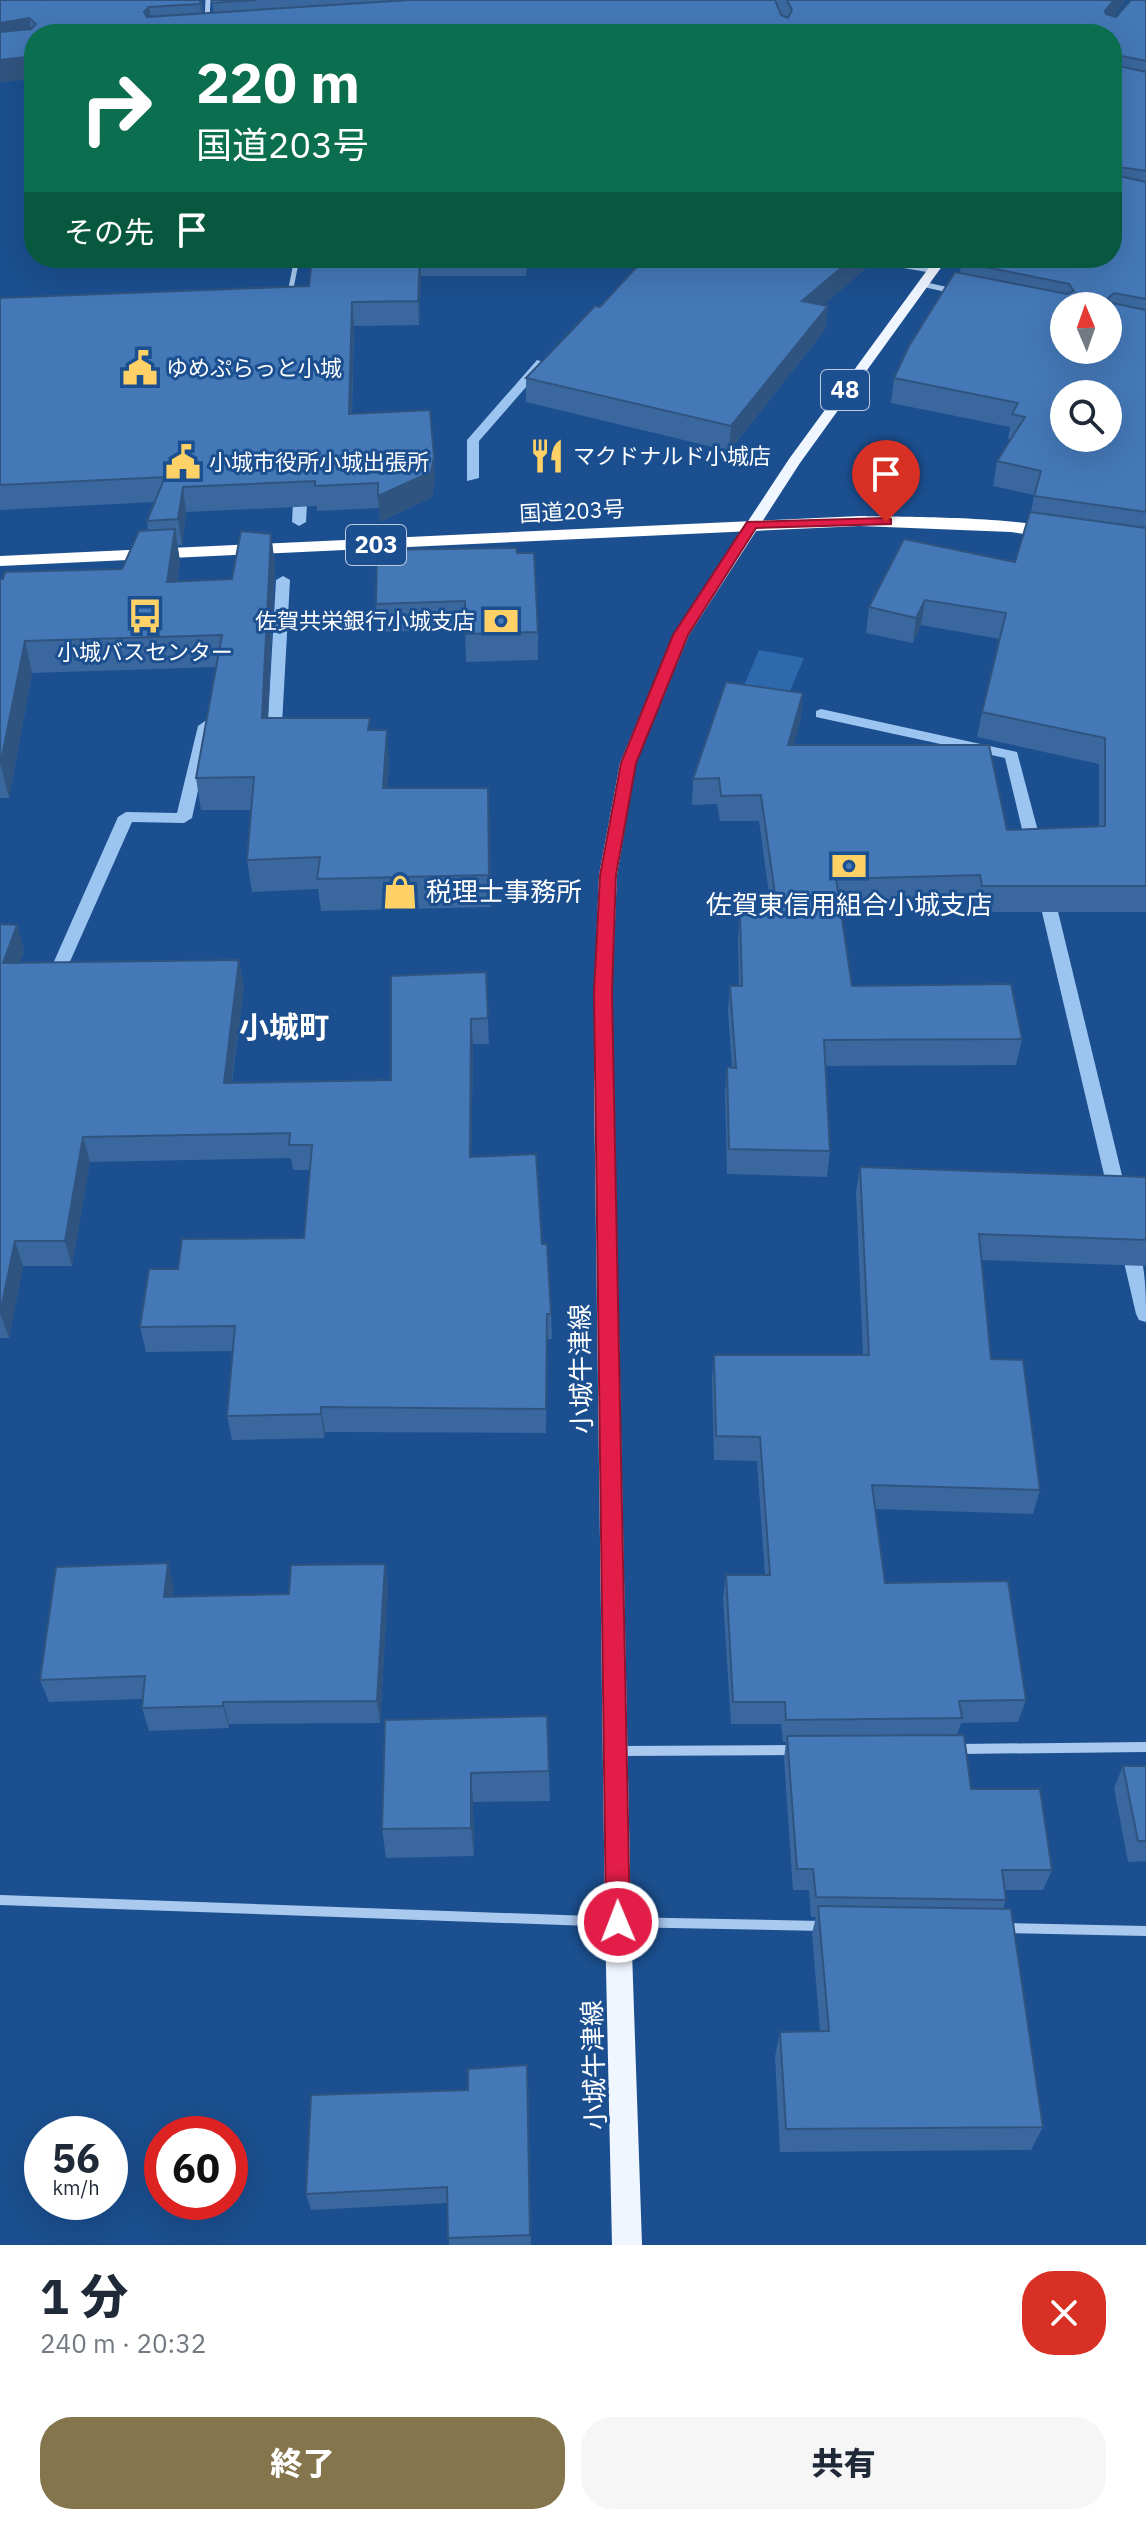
<!DOCTYPE html>
<html lang="ja">
<head>
<meta charset="utf-8">
<style>
  :root { --surface:#fff; --page:#f6f6f7; --text:#1f2937; --muted:#747a83; --accent:#84754c }
  body { margin:0; font-family:"IBM Plex Sans","Noto Sans JP",sans-serif; background:var(--page); color:var(--text); height:100vh; display:flex; flex-direction:column; font-size:30px; white-space:nowrap }
  * { box-sizing:border-box; margin:0 }
  p { font-size:26px; color:var(--muted) }
  .icon { flex:none; width:44px; height:44px; fill:none; stroke:currentColor; stroke-width:2; stroke-linecap:round; stroke-linejoin:round }
  .map { position:relative; height:2245px; overflow:hidden }
  .drawer { display:flex; flex-direction:column; background:var(--surface); flex:1 }
  .drawer>* { flex:none }
  .guide { position:absolute; left:24px; top:24px; width:1098px; height:244px; border-radius:32px; box-shadow:0 8px 32px #0002; background:#0b6e4f; color:#fff; overflow:hidden }
  .needle { width:52px; rotate:358deg }
  .fabs { position:absolute; left:1050px; top:292px; display:grid; gap:16px }
  .fabs a { display:grid; place-items:center; width:72px; height:72px; border-radius:50%; background:var(--surface); box-shadow:0 8px 32px #0002; font-size:40px }
  .speed { position:absolute; left:24px; top:2116px; display:flex; gap:16px; font-size:40px; font-weight:700; text-align:center }
  .speed>* { display:grid; place-content:center; width:104px; height:104px; border-radius:50%; background:var(--surface); box-shadow:0 8px 32px #0002; line-height:1 }
  .speed small { font-size:20px; font-weight:400 }
  .speed .limit { border:12px solid #d22; background:#fff; color:#111 }
  .pin { position:absolute; display:grid; place-items:center; width:68px; height:68px; color:#fff; margin:-82px -34px; border-radius:50% 50% 50% 0; rotate:-45deg; box-shadow:0 0 8px #0007 }
  .pin .icon { rotate:45deg }
  .me { position:absolute; width:88px; margin:-44px; rotate:359deg; stroke-linejoin:round; filter:drop-shadow(0 0 6px #0008) }
  .turn { display:flex; align-items:center; gap:28px; height:168px; padding:0 40px; font-size:36px }
  .turn .icon { width:104px; height:104px; stroke-width:2.5 }
  .turn b { display:block; font-size:56px; line-height:68px }
  .then { display:flex; align-items:center; height:76px; padding:0 40px; background:#0003; gap:16px; font-size:30px }
  .round { display:grid; place-items:center; flex:none; width:84px; height:84px; border-radius:32px; background:var(--page) }
  .headline { display:flex; align-items:center; justify-content:space-between; height:136px; padding:0 40px }
  h1 { font-size:48px; font-weight:800; line-height:60px }
  .button { display:flex; gap:16px; margin-top:auto; padding:16px 40px }
  .button a { flex:1; height:92px; border-radius:32px; background:var(--accent); color:#fff; font-size:32px; font-weight:800; line-height:92px; text-align:center }
  .button a+a { background:var(--page); color:var(--text) }
  .map>svg:first-child { display:block }
</style>
</head>
<body>
<div class="map">
<svg width="1146" height="2245" viewBox="0 0 1146 2245">
  <rect width="100%" height="100%" fill="#1b4f8f"/>
  <polygon fill="#2e69ad" points="759,650 804,658 782,710 737,702"/>
  <g fill="none" stroke-linecap="round" stroke-linejoin="round">
    <g fill="#9cc4f0" fill-rule="evenodd">
      <polygon points="537,360 547,363 479,441 479,478 467,481 467,440"/>
      <polygon points="301,480 308,484 306,522 299,526 292,522 294,484"/>
      <path d="M 283,576 L 290,580 L 282,724 C 276,731 258,732 252,725 L 254,722 L 268,720 L 276,580 Z"/>
      <polygon points="821,709 1017,752 1043,850 1041,854 1029,854 1027,850 1005,758 816,717 816,711"/>
      <polygon points="205,721 225,721 232,726 225,731 211,731 192,818 184,823 132,822 60,984 58,988 46,988 44,984 118,817 126,812 177,813 198,726"/>
      <polygon points="1045,886 1053,891 1128,1200 1126,1205 1112,1205 1110,1200 1037,891"/>
      <path d="M 1129,1238 L 1136,1240 C 1146,1265 1146,1294 1146,1322 L 1139,1320 L 1136,1314 L 1120,1245 L 1122,1240 Z"/>
    </g>
    <polyline stroke="#a9c9ee" stroke-width="4" points="857,258 933,271"/>
    <g stroke="#a9c9ee" stroke-width="5">
      <polyline points="207,21 208,0"/>
      <polyline points="922,284 953,291"/>
      <polyline points="290,293 297,258"/>
    </g>
    <g stroke="#a9c9ee" stroke-width="10">
      <polyline points="959,1749 1146,1747"/>
      <polyline points="619,1751 793,1750"/>
      <polyline points="0,1900 618,1922 823,1926"/>
      <polyline points="1004,1928 1146,1931"/>
    </g>
    <polygon fill="#f0f6ff" fill-rule="evenodd" points="936,258 948,258 800,463 689,635 636,763 617,875 612,992 614,1083 631,1922 642,2245 612,2245 605,1922 594,1083 594,992 599,875 620,763 673,635 789,459"/>
    <path fill="#fff" fill-rule="evenodd" d="M 860,516 C 894,517 1047,516 1065,534 L 1056,539 L 1011,532 L 860,526 L 0,566 L 0,556 Z"/>
  </g>
  <g fill="#3a679d">
    <polygon points="0,0 202,0 203,13 213,13 212,0 1126,0 1113,17 1116,17 1146,0 1146,912 977,912 975,901 840,905 852,986 1022,1039 1016,1065 825,1066 830,1151 827,1177 727,1174 725,1093 727,1067 732,1067 728,1012 730,986 739,986 738,940 740,914 772,915 759,821 720,821 717,804 692,805 693,779 801,719 793,745 1007,830 1099,827 1099,764 977,737 982,712 1000,639 921,625 913,643 866,633 869,607 1015,562 1031,512 1034,495 993,486 997,461 1011,439 1008,439 1010,427 891,403 894,378 960,273 961,265 956,265 957,258 1112,258 1112,34 34,34 34,79 0,82"/>
    <polygon points="312,258 527,258 526,276 421,276 419,325 354,326 352,414 435,482 432,497 380,522 379,508 317,511 317,506 186,512 182,545 177,545 180,561 177,582 232,579 271,534 275,566 268,718 371,730 389,762 387,788 488,788 491,907 321,911 318,889 252,892 247,860 252,810 201,810 196,778 216,667 32,673 9,798 0,798 0,579 122,569 148,531 147,521 154,502 0,510 0,298 309,286"/>
    <polygon points="870,265 823,305 828,306 825,330 729,451 526,402 526,378 600,307"/>
    <polygon points="517,553 538,632 538,660 466,662 465,629 379,632 376,604"/>
    <polygon points="0,924 17,925 24,951 19,963 239,960 244,986 232,1083 391,1080 486,972 489,1044 473,1044 471,1157 542,1244 551,1314 552,1339 547,1339 546,1433 325,1432 324,1438 232,1440 227,1416 233,1351 146,1352 140,1327 178,1269 304,1238 310,1170 293,1170 291,1158 90,1162 72,1266 23,1266 9,1338 0,1338"/>
    <polygon points="860,1167 1146,1177 1146,1266 981,1260 991,1359 1040,1490 1033,1514 875,1509 885,1583 1026,1700 1018,1722 961,1723 957,1735 971,1789 1052,1870 1043,1890 1004,1890 1006,1900 1003,1909 1043,2127 1031,2150 780,2152 775,2057 780,2032 820,2031 812,1933 816,1917 811,1917 809,1890 793,1890 784,1758 786,1742 783,1742 781,1724 731,1724 723,1598 726,1575 765,1575 757,1461 714,1460 712,1380 714,1355 863,1355 856,1192"/>
    <polygon points="385,1564 388,1587 380,1723 229,1724 229,1728 149,1731 142,1708 143,1699 49,1702 40,1680 174,1587 173,1597 289,1594"/>
    <polygon points="547,1716 550,1801 473,1802 474,1856 386,1858 382,1829"/>
    <polygon points="1123,1766 1146,1766 1146,1861 1128,1862 1114,1788"/>
    <polygon points="528,2083 531,2245 449,2245 447,2203 311,2210 306,2194 468,2090"/>
  </g>
  <g fill="#305480">
    <polygon points="200,0 202,0 203,25 200,4"/>
    <polygon points="1114,0 1126,0 1102,32 1105,11"/>
    <polygon points="149,7 152,29 144,12"/>
    <polygon points="29,18 33,40 0,45 0,23"/>
    <polygon points="1117,55 1113,77 1112,77 1112,58"/>
    <polygon points="34,56 34,79 0,82 0,60"/>
    <polygon points="420,258 421,276 419,325 418,301"/>
    <polygon points="853,258 870,258 870,265 800,325 802,301"/>
    <polygon points="352,302 354,326 351,439 349,414"/>
    <polygon points="828,306 825,330 729,451 731,426"/>
    <polygon points="434,457 435,482 432,497 380,522 378,496"/>
    <polygon points="183,487 186,512 182,545 178,519"/>
    <polygon points="175,529 180,561 172,613 167,582"/>
    <polygon points="271,534 275,566 266,750 262,718"/>
    <polygon points="925,600 921,625 913,643 916,618"/>
    <polygon points="25,641 32,673 9,798 1,766"/>
    <polygon points="803,693 801,719 786,771 788,745"/>
    <polygon points="387,730 389,762 385,821 383,788"/>
    <polygon points="488,788 490,820 491,907 489,875"/>
    <polygon points="17,925 24,951 11,989 3,963"/>
    <polygon points="239,960 244,986 228,1109 224,1083"/>
    <polygon points="471,1019 473,1044 471,1182 470,1157"/>
    <polygon points="83,1137 90,1162 72,1266 65,1241"/>
    <polygon points="15,1241 23,1266 9,1338 0,1313"/>
    <polygon points="321,1407 325,1432 324,1438 321,1414"/>
    <polygon points="168,1563 174,1587 171,1621 164,1597"/>
    <polygon points="385,1564 388,1587 380,1723 377,1701"/>
    <polygon points="223,1702 229,1724 229,1728 223,1706"/>
    <polygon points="471,1773 473,1802 474,1856 471,1828"/>
  </g>
  <g fill="#4478b7" stroke="#305480" stroke-width="2" fill-rule="evenodd">
    <polygon points="0,0 200,0 200,4 149,7 144,12 147,17 409,0 775,0 781,15 788,18 792,10 787,0 1114,0 1105,11 1106,14 1116,17 1131,0 1146,0 1146,61 1117,55 1112,58 1112,34 34,34 34,56 0,60 0,32 31,29 36,24 29,18 0,23"/>
    <polygon points="212,0 256,0 212,3"/>
    <polygon points="1112,60 1115,65 1146,72 1146,171 1113,166 1112,168"/>
    <path d="M 1112,172 L 1115,175 L 1146,182 L 1146,299 L 1114,293 L 1107,299 L 1112,303 L 1146,310 L 1146,512 L 1034,496 L 1041,471 L 997,461 L 1025,417 L 1012,414 L 1018,403 L 894,378 L 909,346 L 955,272 L 1067,294 L 1074,291 L 1069,284 L 961,262 L 964,258 L 1112,258 ZM 1064,306 L 1108,306 L 1108,350 L 1064,350 ZM 1064,394 L 1108,394 L 1108,438 L 1064,438 Z"/>
    <polygon points="312,258 420,258 418,301 352,302 349,414 430,410 434,457 431,472 378,496 378,483 315,486 315,481 183,487 178,519 147,521 165,477 0,485 0,298 309,286"/>
    <polygon points="645,258 853,258 802,301 828,306 731,426 526,378 595,306 600,307"/>
    <polygon points="1030,512 1146,528 1146,886 982,886 980,875 836,879 852,986 1011,984 1022,1039 824,1040 830,1151 729,1149 727,1067 736,1068 730,986 742,986 740,914 778,915 761,795 721,796 719,778 693,779 726,682 803,693 788,745 989,745 1007,830 1105,826 1105,738 982,712 1006,613 925,600 916,618 869,607 904,539 1015,562"/>
    <polygon points="175,529 167,582 232,579 241,531 271,534 262,718 370,718 368,730 387,730 383,788 488,788 489,875 317,879 320,857 247,860 254,777 196,778 222,635 25,641 0,766 0,579 3,579 5,572 122,569 139,531"/>
    <polygon points="516,548 517,553 534,553 538,632 465,634 465,601 376,604 377,550"/>
    <polygon points="0,924 17,925 3,963 239,960 224,1083 391,1080 391,976 486,972 488,1018 471,1019 470,1157 536,1154 542,1244 547,1244 551,1314 547,1314 546,1409 321,1407 321,1414 227,1416 235,1326 140,1327 149,1269 178,1269 182,1239 304,1238 312,1145 289,1145 290,1133 83,1137 65,1241 15,1241 0,1313"/>
    <polygon points="860,1167 1146,1177 1146,1240 979,1234 991,1359 1023,1360 1040,1490 872,1485 885,1583 1008,1581 1026,1700 959,1701 962,1718 786,1720 785,1702 733,1702 726,1575 770,1575 760,1437 716,1436 714,1355 869,1355"/>
    <polygon points="168,1563 164,1597 289,1594 291,1565 385,1564 377,1701 223,1702 223,1706 142,1708 145,1676 40,1680 56,1567"/>
    <polygon points="547,1716 549,1771 471,1773 471,1828 382,1829 385,1720"/>
    <polygon points="964,1735 971,1789 1040,1789 1052,1870 1002,1870 1006,1900 816,1897 813,1869 797,1869 787,1736"/>
    <polygon points="1123,1766 1146,1766 1146,1841 1138,1841"/>
    <polygon points="818,1906 1011,1909 1043,2127 786,2129 780,2032 829,2031"/>
    <polygon points="527,2065 530,2235 448,2238 447,2187 306,2194 311,2095 468,2090 468,2069"/>
  </g>
  <polygon fill="#e11d48" stroke="#92132f" stroke-width="2" points="886,518 891,519 891,524 756,528 688,635 636,763 616,875 612,992 630,1922 627,1930 618,1934 609,1930 606,1922 594,992 600,875 621,763 673,635 747,522"/>
  <defs>
    <g id="civic-bare" transform="scale(2.76)"><path d="M-.6-6.5H3V-4.5H.6V-3L4-1V1h2V6H-6V1h2V-1L-.6-3ZM-1.2 2.5V6h2.4V2.5Z" fill="#ffd166" stroke="#1b4f8f" stroke-width="2.5" paint-order="stroke"/></g>
    <g id="restaurant-bare" transform="scale(2.76)"><path d="M-5-6h1v4h1v-4h1v4h1v-4h1v5L-1.5 .5V6h-2V.5L-5-1ZM5-6V6H3V1.5H1.5Q1.5-4 5-6Z" fill="#ffd166" stroke="#1b4f8f" stroke-width="2.5" paint-order="stroke"/></g>
    <g id="bus-bare" transform="scale(2.76)"><path d="M-5-6H5V4H4V6H2V4H-2V6H-4V4H-5ZM-3.5-4V0h7V-4ZM-3.5 1.2v1.5H-2V1.2ZM2 1.2v1.5H3.5V1.2Z" fill="#ffd166" stroke="#1b4f8f" stroke-width="2.5" paint-order="stroke"/></g>
    <g id="bank-bare" transform="scale(2.76)"><path d="M-6-4H6V4H-6ZM0-2.3a2.3 2.3 0 1 0 0 4.6a2.3 2.3 0 1 0 0-4.6Z" fill="#ffd166" stroke="#1b4f8f" stroke-width="2.5" paint-order="stroke"/></g>
    <g id="shop-bare" transform="scale(2.76)"><path d="M-5-2.5h2.3a2.7 3.5 0 0 1 5.4 0H5L5.5 6h-11ZM-1.5-2.5h3a1.5 2.3 0 0 0-3 0Z" fill="#ffd166" stroke="#1b4f8f" stroke-width="2.5" paint-order="stroke"/></g>
  </defs>
  <g fill-rule="evenodd">
    <use href="#civic-bare" x="140" y="368"/>
    <use href="#restaurant-bare" x="547" y="456"/>
    <use href="#civic-bare" x="183" y="462"/>
    <use href="#bus-bare" x="145" y="616"/>
    <use href="#bank-bare" x="501" y="621"/>
    <use href="#bank-bare" x="849" y="866"/>
    <use href="#shop-bare" x="400" y="892"/>
  </g>
  <g text-anchor="middle" stroke-width="6" stroke-linejoin="round" paint-order="stroke">
    <g font-size="22" fill="#fff" stroke="#1b4f8f" text-anchor="start">
      <text x="166" y="376">ゆめぷらっと小城</text>
      <text x="573" y="464">マクドナルド小城店</text>
      <text x="209" y="470">小城市役所小城出張所</text>
      <text x="475" y="629" text-anchor="end">佐賀共栄銀行小城支店</text>
      <text x="145" y="660" text-anchor="middle">小城バスセンター</text>
    </g>
    <g font-size="22" fill="#fff" stroke="#1b4f8f">
      <text transform="translate(572 511) rotate(-3)" y="8">国道203号</text>
    </g>
    <g fill="#1b4f8f" stroke="#bbcadd" stroke-width="2">
      <rect x="821" y="370" width="48" height="40" rx="6"/>
      <rect x="346" y="525" width="60" height="40" rx="6"/>
    </g>
    <g font-size="24" font-weight="bold" fill="#fff">
      <text x="845" y="398">48</text>
      <text x="376" y="553">203</text>
    </g>
    <g font-size="26" fill="#fff" stroke="#1b4f8f" text-anchor="start">
      <text x="426" y="901">税理士事務所</text>
      <text x="849" y="914" text-anchor="middle">佐賀東信用組合小城支店</text>
    </g>
    <g font-size="26" fill="#fff" stroke="#1b4f8f">
      <text transform="translate(581 1369) rotate(-91)" y="9">小城牛津線</text>
      <text transform="translate(594 2065) rotate(-92)" y="9">小城牛津線</text>
    </g>
    <g font-size="30" font-weight="bold" fill="#fff" stroke="#1b4f8f">
      <text x="284" y="1038">小城町</text>
    </g>
  </g>
</svg>
<div class="fabs">
<a><svg class="needle" viewBox="-14 -14 28 28"><path d="M0-13l5 13h-10z" fill="#e53935"/><path d="M0 13l5-13h-10z" fill="#747a83"/></svg></a>
<a><svg class="icon" aria-label="search" viewBox="0 0 24 24"><circle cx="10" cy="10" r="6"/><path d="M15 15l6 6"/></svg></a>
</div>
<div class="speed"><div>56<small>km/h</small></div><div class="limit">60</div></div>
<div class="pin" style="left:886px;top:522px;background:#d93025"><svg class="icon" aria-label="arrive" viewBox="0 0 24 24"><path d="M6 21V4h12l-3 4 3 4H6"/></svg></div>
<svg class="me" style="left:618px;top:1922px" viewBox="-20 -20 40 40"><circle r="17" fill="#e11d48" stroke="#fff" stroke-width="3"/><path d="M0-11L8 9 0 5-8 9z" fill="#fff"/></svg>
<div class="guide">
<div class="turn"><svg class="icon" aria-label="right" viewBox="0 0 24 24"><path d="M7 20v-9h11M14 6l5 5-5 5"/></svg><div><b>220 m</b>国道203号</div></div>
<div class="then">その先<svg class="icon" aria-label="arrive" viewBox="0 0 24 24"><path d="M6 21V4h12l-3 4 3 4H6"/></svg></div>
</div>
</div>
<section class="drawer">
<div class="headline"><div><h1>1 分</h1><p>240 m · 20:32</p></div><a class="round" style="background:#d93025;color:#fff"><svg class="icon" aria-label="close" viewBox="0 0 24 24"><path d="M6 6l12 12M18 6L6 18"/></svg></a></div>
<div class="button"><a>終了</a><a>共有</a></div>
</section>
</body>
</html>
